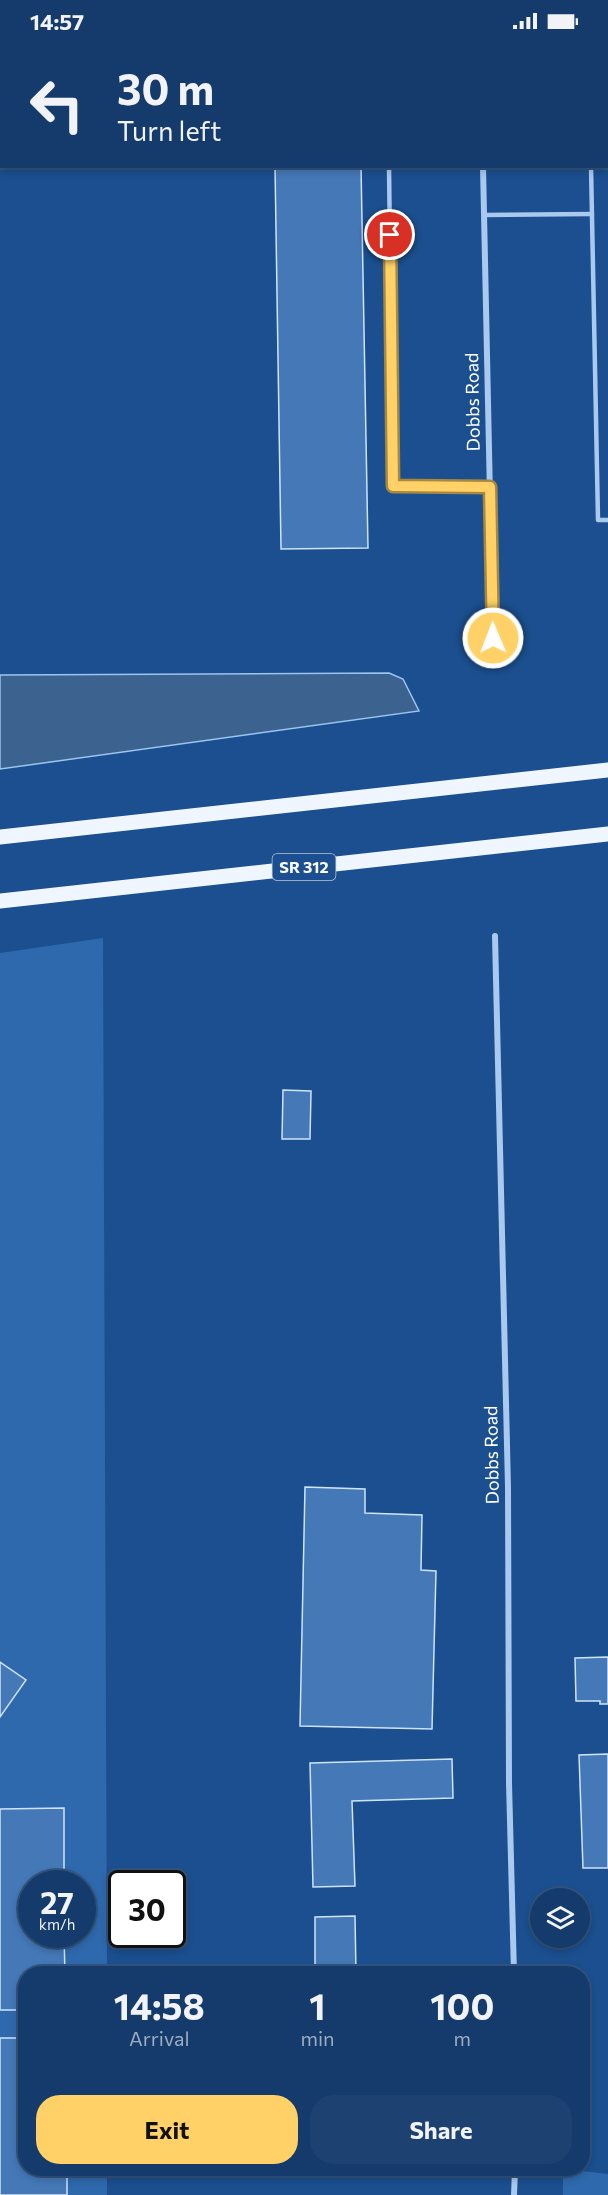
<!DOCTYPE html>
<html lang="en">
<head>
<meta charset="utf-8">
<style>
  :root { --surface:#143b6b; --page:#1d4271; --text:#f1f3f6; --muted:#9dadc1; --line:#33557e; --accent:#ffd166 }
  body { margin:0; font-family:Commissioner,sans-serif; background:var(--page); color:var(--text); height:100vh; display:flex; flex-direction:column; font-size:22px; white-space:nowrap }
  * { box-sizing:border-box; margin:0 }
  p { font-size:20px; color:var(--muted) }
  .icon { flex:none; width:33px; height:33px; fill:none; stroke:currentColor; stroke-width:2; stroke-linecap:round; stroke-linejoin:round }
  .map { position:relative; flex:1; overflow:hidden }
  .sheet { position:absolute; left:18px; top:1924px; width:572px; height:210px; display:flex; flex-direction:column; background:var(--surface); border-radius:24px; box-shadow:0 3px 9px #0003,0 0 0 2px var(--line) }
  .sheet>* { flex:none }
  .guide { position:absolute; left:0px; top:0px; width:609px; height:126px; box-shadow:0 3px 9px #0003,0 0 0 2px var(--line); background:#143b6b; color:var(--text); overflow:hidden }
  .tools { position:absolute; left:530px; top:1846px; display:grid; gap:12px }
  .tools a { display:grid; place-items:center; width:60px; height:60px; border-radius:50%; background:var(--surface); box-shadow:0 3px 9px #0003,0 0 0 2px var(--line); font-size:30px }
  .speed { position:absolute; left:18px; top:1828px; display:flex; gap:12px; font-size:30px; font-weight:700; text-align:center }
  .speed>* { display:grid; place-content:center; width:78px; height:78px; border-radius:50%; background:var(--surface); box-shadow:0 3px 9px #0003,0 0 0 2px var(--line); line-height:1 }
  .speed small { font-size:15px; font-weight:400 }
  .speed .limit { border:3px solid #111; border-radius:9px; background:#fff; color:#111 }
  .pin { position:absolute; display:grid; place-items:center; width:51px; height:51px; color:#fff; margin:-26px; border:3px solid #fff; border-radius:50%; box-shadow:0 2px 6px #0007 }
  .me { position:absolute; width:66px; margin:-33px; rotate:359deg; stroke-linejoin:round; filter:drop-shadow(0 0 4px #0008) }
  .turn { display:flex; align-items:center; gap:21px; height:126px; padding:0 18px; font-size:27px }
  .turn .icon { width:78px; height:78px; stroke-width:2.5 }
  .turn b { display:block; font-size:42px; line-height:51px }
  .eta { display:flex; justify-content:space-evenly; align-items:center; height:102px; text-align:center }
  .eta b { font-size:36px; font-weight:700; line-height:42px }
  .button { display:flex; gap:12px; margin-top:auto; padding:12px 18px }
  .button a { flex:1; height:69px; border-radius:24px; background:var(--accent); color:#111; font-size:24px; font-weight:700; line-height:69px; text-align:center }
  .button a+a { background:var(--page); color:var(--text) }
  .status { display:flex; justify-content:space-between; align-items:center; height:42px; padding:0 30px; background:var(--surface); direction:ltr }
  .status svg { height:16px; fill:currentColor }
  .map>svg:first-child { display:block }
</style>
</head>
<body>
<div class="status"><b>14:57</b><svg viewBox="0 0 49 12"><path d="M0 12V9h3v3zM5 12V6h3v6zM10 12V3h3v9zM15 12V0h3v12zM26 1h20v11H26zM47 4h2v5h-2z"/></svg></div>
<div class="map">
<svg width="608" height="2153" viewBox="0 0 608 2153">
  <rect width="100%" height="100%" fill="#1b4f8f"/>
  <g fill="#2e69ad" fill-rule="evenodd">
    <path d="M 103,896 L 107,1932 L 26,1932 L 26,2127 L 107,2127 L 107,2153 L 0,2153 L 0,911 ZM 32,1842 L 82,1842 L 82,1893 L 32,1893 Z"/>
    <polygon points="563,2127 608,2132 608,2153 563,2153"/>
  </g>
  <polygon fill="#3c6290" stroke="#9cc4f0" stroke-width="1.5" points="389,631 403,637 419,669 0,727 0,633"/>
  <g fill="#4478b7" stroke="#cfe3fa" stroke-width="1.5">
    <rect x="273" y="0" width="86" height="2"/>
    <polygon points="275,124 361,124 368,506 281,507"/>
    <polygon points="283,1048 311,1049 310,1097 282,1097"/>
    <polygon points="305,1445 365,1447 365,1471 422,1473 421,1528 436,1529 432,1687 300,1684"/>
    <polygon points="608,1615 608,1662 600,1662 600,1659 576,1659 575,1616"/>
    <polygon points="0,1620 26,1638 0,1675"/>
    <polygon points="608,1712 608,1826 583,1826 579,1713"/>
    <polygon points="452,1717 453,1756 352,1759 355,1844 313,1845 310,1721"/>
    <polygon points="64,1766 64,1842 32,1842 32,1893 64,1893 65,1932 26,1932 26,1968 0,1968 0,1767"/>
    <polygon points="355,1874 356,1932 315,1932 315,1875"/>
    <polygon points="0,1996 26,1996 26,2127 67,2127 67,2153 0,2153"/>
  </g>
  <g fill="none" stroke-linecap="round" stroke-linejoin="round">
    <g stroke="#a9c9ee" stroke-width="4.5">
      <polyline points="387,0 387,2"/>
      <polyline points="577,0 577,2"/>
      <polyline points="389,124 393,444 490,445"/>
      <polyline points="591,124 598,478 608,478"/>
      <polyline points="484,173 592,172"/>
    </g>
    <g stroke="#a9c9ee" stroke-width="6">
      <polyline points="480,0 480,2"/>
      <polyline points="483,124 493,596"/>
      <polyline points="495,894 508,1445 509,1741 514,1932"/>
      <polyline points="514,2153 515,2127"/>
    </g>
    <g stroke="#f0f6ff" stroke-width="15">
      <polyline points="0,795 608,728"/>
      <polyline points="0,859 608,792"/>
    </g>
  </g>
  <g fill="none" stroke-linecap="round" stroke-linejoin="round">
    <g stroke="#a68842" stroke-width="15">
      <polyline id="route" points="390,193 393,444 490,445 493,596"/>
    </g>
    <use href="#route" stroke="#ffd166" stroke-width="10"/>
  </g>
  <g text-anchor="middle" stroke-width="5" stroke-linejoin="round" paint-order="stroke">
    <rect fill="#1b4f8f" stroke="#bbcadd" stroke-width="1.5" x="272.5" y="812" width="63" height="26" rx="4.5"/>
    <g font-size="16" font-weight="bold" fill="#fff">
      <text x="304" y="831">SR 312</text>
    </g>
    <g font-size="18" fill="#fff" stroke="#1b4f8f">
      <text transform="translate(473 360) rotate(-91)" y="6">Dobbs Road</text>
      <text transform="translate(492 1413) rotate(-91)" y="6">Dobbs Road</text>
    </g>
  </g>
</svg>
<div class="tools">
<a><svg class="icon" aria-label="layers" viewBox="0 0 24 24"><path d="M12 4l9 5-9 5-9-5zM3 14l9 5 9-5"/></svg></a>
</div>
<div class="speed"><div>27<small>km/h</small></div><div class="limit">30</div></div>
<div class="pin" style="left:390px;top:193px;background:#d93025"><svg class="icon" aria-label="arrive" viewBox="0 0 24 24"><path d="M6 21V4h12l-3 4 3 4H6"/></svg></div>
<svg class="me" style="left:493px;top:596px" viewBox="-20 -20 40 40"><circle r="17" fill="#ffd166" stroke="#fff" stroke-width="3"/><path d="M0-11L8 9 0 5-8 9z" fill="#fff"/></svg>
<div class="guide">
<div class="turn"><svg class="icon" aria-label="left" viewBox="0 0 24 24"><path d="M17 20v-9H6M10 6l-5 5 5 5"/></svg><div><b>30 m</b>Turn left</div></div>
</div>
<section class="sheet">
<div class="eta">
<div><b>14:58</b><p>Arrival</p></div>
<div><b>1</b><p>min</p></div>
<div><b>100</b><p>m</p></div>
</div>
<div class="button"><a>Exit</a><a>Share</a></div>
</section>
</div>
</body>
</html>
